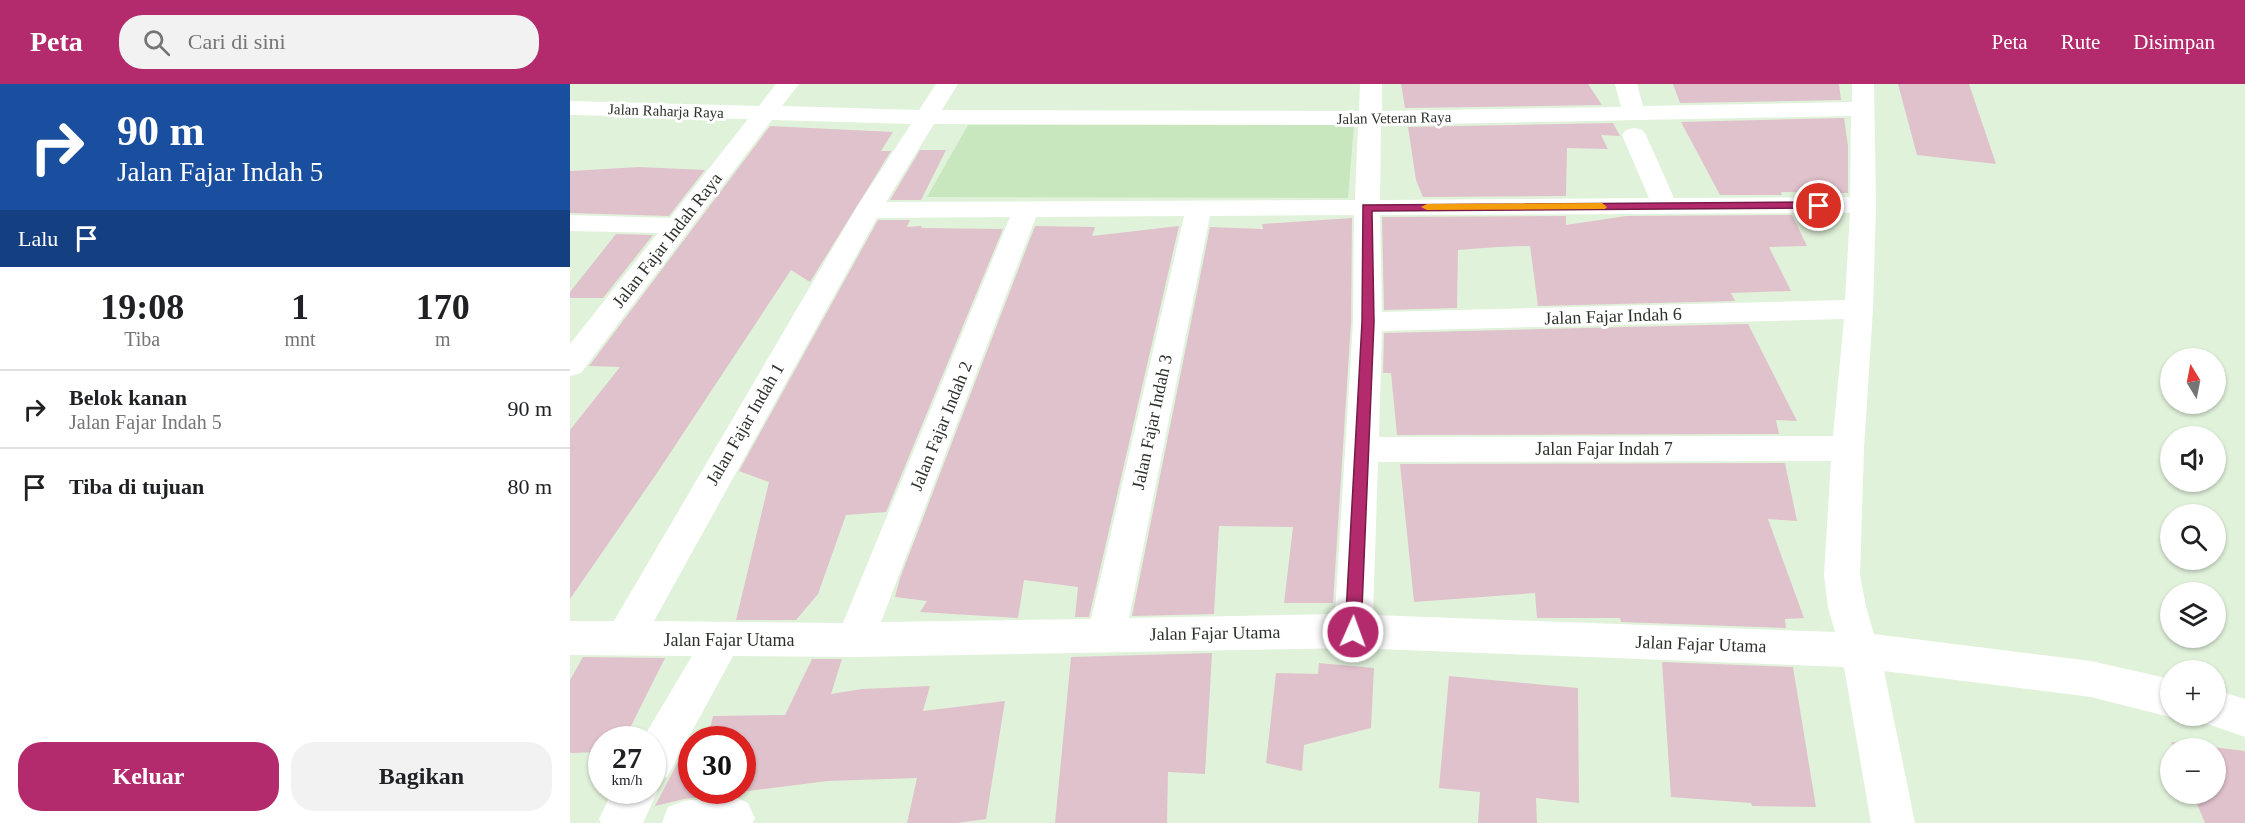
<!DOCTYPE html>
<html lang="id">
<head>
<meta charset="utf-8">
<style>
  :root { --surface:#fff; --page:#f2f2f2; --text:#202124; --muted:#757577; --line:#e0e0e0; --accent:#b32b6d }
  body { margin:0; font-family:"Times New Roman",serif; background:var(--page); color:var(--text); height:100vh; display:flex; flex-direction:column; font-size:22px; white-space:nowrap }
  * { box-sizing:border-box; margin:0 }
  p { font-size:20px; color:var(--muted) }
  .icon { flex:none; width:33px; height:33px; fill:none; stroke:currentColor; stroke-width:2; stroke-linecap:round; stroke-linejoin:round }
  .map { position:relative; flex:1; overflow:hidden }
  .drawer { display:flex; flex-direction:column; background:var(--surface); width:570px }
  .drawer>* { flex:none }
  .top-card { background:#1a4fa0; color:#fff; overflow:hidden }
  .needle { width:39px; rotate:350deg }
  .fabs { position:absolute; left:1590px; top:264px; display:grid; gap:12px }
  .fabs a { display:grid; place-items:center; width:66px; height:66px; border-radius:50%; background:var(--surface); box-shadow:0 2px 4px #0004; font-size:30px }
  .speed { position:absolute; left:18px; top:642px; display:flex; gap:12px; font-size:30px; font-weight:700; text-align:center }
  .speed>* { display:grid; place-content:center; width:78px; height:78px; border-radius:50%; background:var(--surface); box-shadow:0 2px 4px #0004; line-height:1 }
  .speed small { font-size:15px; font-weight:400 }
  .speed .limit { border:9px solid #d22; background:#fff; color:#111 }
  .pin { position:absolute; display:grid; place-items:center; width:51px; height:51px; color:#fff; margin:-26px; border:3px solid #fff; border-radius:50%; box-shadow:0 2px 6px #0007 }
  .me { position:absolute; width:66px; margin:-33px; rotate:2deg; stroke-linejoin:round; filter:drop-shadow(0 0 4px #0008) }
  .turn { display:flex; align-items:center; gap:21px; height:126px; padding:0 18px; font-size:27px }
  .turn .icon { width:78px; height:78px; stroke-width:2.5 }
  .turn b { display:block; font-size:42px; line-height:51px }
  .then { display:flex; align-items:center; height:57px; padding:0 18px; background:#0003; gap:12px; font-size:22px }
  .eta { display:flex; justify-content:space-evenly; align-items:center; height:102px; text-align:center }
  .eta b { font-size:36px; font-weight:700; line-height:42px }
  .cta { display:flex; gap:12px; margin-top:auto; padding:12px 18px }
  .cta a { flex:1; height:69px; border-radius:24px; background:var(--accent); color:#fff; font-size:24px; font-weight:700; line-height:69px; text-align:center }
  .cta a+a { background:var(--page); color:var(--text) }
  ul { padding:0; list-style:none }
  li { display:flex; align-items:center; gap:18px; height:78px; padding:0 18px; border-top:2px solid var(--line) }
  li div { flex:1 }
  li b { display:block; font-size:22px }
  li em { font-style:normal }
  header { display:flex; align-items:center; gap:36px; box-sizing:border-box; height:84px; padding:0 30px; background:var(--accent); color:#fff }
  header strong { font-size:28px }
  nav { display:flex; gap:33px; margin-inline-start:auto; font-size:21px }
  .search { width:420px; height:54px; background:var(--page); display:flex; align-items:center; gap:15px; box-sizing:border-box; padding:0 21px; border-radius:24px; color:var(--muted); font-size:22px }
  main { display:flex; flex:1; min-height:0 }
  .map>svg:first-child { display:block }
</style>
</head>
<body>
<header>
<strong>Peta</strong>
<div class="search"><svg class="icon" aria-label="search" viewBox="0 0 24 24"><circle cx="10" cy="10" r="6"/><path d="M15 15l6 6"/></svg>Cari di sini</div>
<nav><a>Peta</a><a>Rute</a><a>Disimpan</a></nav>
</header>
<main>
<section class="drawer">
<div class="top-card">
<div class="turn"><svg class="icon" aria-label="right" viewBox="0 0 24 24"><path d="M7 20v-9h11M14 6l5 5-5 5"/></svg><div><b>90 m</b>Jalan Fajar Indah 5</div></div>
<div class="then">Lalu<svg class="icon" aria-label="arrive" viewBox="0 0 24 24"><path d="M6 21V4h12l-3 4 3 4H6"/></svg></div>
</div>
<div class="eta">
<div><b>19:08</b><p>Tiba</p></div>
<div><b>1</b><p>mnt</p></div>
<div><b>170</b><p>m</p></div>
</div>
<ul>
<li><svg class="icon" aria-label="right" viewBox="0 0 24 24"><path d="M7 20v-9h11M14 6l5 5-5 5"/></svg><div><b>Belok kanan</b><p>Jalan Fajar Indah 5</p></div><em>90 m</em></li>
<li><svg class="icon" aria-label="arrive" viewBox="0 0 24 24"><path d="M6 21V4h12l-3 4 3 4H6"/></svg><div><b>Tiba di tujuan</b></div><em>80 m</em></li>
</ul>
<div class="cta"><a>Keluar</a><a>Bagikan</a></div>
</section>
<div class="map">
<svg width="1675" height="739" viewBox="0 0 1675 739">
  <rect width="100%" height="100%" fill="#e1f2db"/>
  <polygon fill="#c9e7bf" points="398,41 784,41 778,114 357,113"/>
  <g fill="#e0c2cc">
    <polygon points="831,0 1018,0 1032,21 835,24"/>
    <polygon points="1103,0 1269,0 1271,16 1110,19"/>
    <polygon points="1328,0 1399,0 1426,80 1347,71"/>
    <polygon points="1274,34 1278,62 1278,109 1211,108 1212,111 1150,111 1111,38"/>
    <polygon points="1043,39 1050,52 1031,51 1038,65 997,64 996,112 853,113 846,96 838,43"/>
    <polygon points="200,42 323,48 311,67 321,67 240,198 221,186 87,389 0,515 0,346 50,283 19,282"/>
    <polygon points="350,66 376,66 351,116 320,116"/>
    <polygon points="69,83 135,86 99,132 0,129 0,87"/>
    <polygon points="1222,131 1237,162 1199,163 1221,207 1161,209 1165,217 968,222 960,162 927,163 888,166 887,224 814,226 812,133 996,132 996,141 1056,132"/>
    <polygon points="782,134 781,238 763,519 714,519 723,443 649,442 644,530 562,532 640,143 693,145 692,140"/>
    <polygon points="308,136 340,136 337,143 352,142 351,144 433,145 316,428 276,431 248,510 226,536 166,536 199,398 169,387"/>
    <polygon points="465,142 525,143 522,152 609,142 519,533 505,533 508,503 454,496 448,534 350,528 357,517 325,513 330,494"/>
    <polygon points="46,150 83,151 33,214 0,214 0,208"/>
    <polygon points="1178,240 1227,337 1206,336 1209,350 827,351 821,289 813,289 814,249"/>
    <polygon points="1215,379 1227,437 1198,435 1234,534 1215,535 1216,544 1051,538 1050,534 967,534 965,509 844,518 830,380"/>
    <polygon points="642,569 635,690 598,688 597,739 485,739 501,573"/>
    <polygon points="13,573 95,574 54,656 32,656 32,668 0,669 0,596"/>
    <polygon points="242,575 272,575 261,610 292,605 360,602 353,627 435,617 416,735 387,739 337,739 347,694 258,697 114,715 85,722 110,674 122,672 122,706 172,706 172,656 137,656 143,632 215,631"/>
    <polygon points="1092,578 1223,583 1246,723 1182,722 1181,719 1101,713"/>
    <polygon points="749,579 804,584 801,644 734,661 732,687 696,679 706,589 748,590"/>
    <polygon points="879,592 1008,604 1009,719 966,714 967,739 908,739 910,708 869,704"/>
    <polygon points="1601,658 1675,667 1675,739 1635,739 1623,710 1646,710 1646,664 1604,664"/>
  </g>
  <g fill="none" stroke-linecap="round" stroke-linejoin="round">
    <g fill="#fff" fill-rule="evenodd">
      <path d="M 206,0 L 229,0 L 212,22 L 349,26 L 366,0 L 388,0 L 372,26 L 789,27 L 790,0 L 812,0 L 812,27 L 1051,23 L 1045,0 L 1067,0 L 1073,22 L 1282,18 L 1282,0 L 1304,0 L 1306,121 L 1303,225 L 1294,364 L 1290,491 L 1296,523 L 1304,550 L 1521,577 L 1600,595 L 1600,632 L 1603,632 L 1600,633 L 1521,613 L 1314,587 L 1345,739 L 1301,739 L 1274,583 L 783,564 L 285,573 L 163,572 L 97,693 L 85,697 L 88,706 L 73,739 L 31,739 L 29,735 L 43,706 L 82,706 L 82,656 L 72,656 L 122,572 L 0,571 L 0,537 L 44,537 L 285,126 L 341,40 L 202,36 L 11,289 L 0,292 L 0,260 L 88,149 L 0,147 L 0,131 L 100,134 L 178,35 L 0,31 L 0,17 L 189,22 ZM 1281,32 L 1280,113 L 1104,114 L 1076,51 L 1072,46 L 1064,44 L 1056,46 L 1052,51 L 1079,114 L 810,116 L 811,41 ZM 364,40 L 788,41 L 785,116 L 316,118 ZM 1280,129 L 1275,216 L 812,228 L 810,131 ZM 784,131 L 783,238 L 765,530 L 559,534 L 640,132 ZM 614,132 L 521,535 L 311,538 L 466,133 ZM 440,133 L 273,539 L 84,537 L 307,134 ZM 1274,235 L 1263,352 L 809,353 L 812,247 ZM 1261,377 L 1254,491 L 1258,523 L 1265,548 L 803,531 L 808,378 Z"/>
      <polygon points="1646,606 1675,615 1675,653 1632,638 1629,632 1646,632"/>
      <polygon points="163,712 178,719 185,734 183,739 92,739 98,723 114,717"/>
    </g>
  </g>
  <polygon fill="#b32b6d" stroke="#741c47" stroke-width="1.5" points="1249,118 1253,119 1253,124 802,127 804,238 791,548 789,552 783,555 778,552 775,548 792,238 793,121"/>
  <polygon fill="#f59e0b" points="1032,119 1037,123 1035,125 857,126 851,123 857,120"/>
  <g text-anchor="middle" stroke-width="6" stroke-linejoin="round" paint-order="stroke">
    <g font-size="15" fill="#2b3229" stroke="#fff">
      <text transform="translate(96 27) rotate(2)" y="5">Jalan Raharja Raya</text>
      <text transform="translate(824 34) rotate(-1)" y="5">Jalan Veteran Raya</text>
    </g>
    <g font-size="18" fill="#2b3229" stroke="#fff">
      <text transform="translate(97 156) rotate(-52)" y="6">Jalan Fajar Indah Raya</text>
      <text transform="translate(1043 232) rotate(-2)" y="6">Jalan Fajar Indah 6</text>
      <text transform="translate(582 338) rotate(-78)" y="6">Jalan Fajar Indah 3</text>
      <text transform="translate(175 340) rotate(-60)" y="6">Jalan Fajar Indah 1</text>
      <text transform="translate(371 342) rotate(-68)" y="6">Jalan Fajar Indah 2</text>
      <text x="1034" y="371">Jalan Fajar Indah 7</text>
      <text transform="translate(645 549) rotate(-1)" y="6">Jalan Fajar Utama</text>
      <text x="159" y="562">Jalan Fajar Utama</text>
      <text transform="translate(1131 560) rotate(2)" y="6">Jalan Fajar Utama</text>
    </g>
  </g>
</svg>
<div class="fabs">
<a><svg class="needle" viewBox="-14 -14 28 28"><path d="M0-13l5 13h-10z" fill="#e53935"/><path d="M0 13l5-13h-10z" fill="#757577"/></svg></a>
<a><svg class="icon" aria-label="sound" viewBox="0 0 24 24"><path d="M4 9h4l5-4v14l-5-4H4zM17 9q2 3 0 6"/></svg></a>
<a><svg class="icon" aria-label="search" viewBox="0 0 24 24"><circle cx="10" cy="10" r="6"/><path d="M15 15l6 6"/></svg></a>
<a><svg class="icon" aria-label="layers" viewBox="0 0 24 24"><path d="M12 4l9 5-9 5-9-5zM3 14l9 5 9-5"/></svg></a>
<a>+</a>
<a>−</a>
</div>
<div class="speed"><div>27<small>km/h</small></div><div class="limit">30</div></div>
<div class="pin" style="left:1249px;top:122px;background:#d93025"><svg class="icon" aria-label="arrive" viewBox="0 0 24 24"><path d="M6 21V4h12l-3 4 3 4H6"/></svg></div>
<svg class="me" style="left:783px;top:548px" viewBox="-20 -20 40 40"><circle r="17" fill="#b32b6d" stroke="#fff" stroke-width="3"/><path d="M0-11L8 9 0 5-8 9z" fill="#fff"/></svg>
</div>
</main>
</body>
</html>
